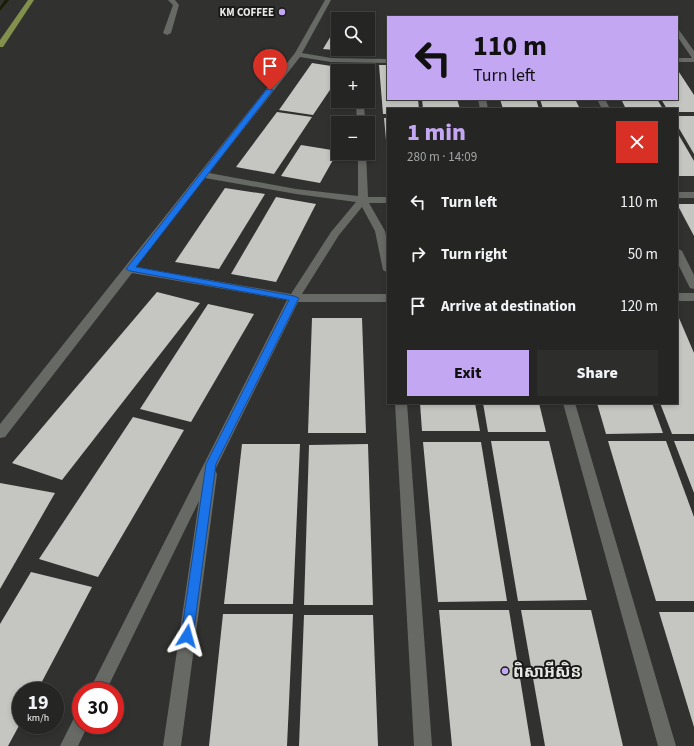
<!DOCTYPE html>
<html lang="en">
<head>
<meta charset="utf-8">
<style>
  :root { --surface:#252623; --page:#2d2e2b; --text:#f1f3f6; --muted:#a3a5a6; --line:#424341; --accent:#c3a7f2 }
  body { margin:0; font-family:"Source Sans 3","Noto Sans Khmer",sans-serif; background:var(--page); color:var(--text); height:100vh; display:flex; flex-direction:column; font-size:15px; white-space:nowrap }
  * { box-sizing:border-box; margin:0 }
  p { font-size:13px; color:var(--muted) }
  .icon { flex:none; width:22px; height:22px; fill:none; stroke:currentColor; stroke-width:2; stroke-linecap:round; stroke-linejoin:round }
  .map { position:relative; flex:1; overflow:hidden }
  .panel { position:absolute; left:387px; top:108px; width:291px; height:296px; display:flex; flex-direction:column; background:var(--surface); border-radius:0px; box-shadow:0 2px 6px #0003,0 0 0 1px var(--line) }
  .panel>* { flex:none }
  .top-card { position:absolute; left:387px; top:16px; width:291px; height:84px; border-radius:0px; box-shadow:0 2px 6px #0003,0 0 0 1px var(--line); background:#c3a7f2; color:#111; overflow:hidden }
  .buttons { position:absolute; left:331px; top:12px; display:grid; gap:8px }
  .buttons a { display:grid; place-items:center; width:44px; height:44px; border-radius:0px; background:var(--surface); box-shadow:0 2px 6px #0003,0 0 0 1px var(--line); font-size:20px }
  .speed { position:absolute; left:12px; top:682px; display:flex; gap:8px; font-size:20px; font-weight:700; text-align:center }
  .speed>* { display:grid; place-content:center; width:52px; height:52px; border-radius:50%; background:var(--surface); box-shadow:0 2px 6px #0003,0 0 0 1px var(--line); line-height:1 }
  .speed small { font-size:10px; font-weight:400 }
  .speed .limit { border:6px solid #d22; background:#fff; color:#111 }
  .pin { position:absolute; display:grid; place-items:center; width:34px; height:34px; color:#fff; margin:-41px -17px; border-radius:50% 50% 50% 0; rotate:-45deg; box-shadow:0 0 4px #0007 }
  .pin .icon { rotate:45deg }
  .me { position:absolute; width:44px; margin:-22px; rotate:8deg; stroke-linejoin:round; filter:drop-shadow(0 0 3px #0008) }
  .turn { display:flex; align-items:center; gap:14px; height:84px; padding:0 20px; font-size:18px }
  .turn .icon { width:52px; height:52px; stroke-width:2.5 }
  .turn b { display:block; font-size:28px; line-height:34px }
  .round { display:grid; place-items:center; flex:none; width:42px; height:42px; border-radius:0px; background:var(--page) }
  .summary { display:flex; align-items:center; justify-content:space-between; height:68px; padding:0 20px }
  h1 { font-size:24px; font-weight:800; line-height:30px; color:var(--accent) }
  .primary-button { display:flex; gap:8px; margin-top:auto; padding:8px 20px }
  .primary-button a { flex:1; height:46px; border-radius:0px; background:var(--accent); color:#111; font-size:16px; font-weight:800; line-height:46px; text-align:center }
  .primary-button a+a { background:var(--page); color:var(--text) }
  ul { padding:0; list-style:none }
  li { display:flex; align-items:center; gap:12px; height:52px; padding:0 20px }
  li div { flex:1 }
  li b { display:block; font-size:15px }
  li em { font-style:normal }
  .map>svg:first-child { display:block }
</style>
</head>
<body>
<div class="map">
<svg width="694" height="746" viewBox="0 0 694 746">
  <rect width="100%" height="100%" fill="#31322f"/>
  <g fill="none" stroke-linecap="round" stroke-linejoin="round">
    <polygon fill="#181e02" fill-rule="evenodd" points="5,0 9,0 0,11 0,7"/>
  </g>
  <g fill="#c5c6c2">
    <polygon points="346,11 375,14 368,27 368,19 341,19"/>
    <polygon points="394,15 425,16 425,17 395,17"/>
    <polygon points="338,24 338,49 356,49 355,52 323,49"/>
    <polygon points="312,63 344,68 342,71 338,71 338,78 313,115 279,110"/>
    <polygon points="379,65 388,65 388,99 418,99 419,109 388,109 388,114 383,114"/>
    <polygon points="677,69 694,95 694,112 677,112 677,109 667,109 661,99 677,99"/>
    <polygon points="422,99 457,99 460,109 423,109"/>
    <polygon points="500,99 536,99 539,109 503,109"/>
    <polygon points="540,99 575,99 580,109 543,109"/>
    <polygon points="621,99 657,99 663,109 626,109"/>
    <polygon points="277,112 312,117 274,174 236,167"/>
    <polygon points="677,116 694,116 694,154 677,125"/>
    <polygon points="384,118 388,118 388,151 387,151"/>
    <polygon points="677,132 694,161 694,176 677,176"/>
    <polygon points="301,145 338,151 320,183 281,176"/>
    <polygon points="225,188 265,194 219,269 175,262"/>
    <polygon points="276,197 316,204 276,282 231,274"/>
    <polygon points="677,204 694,204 694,236"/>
    <polygon points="157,292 200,303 62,480 12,463"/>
    <polygon points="208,304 254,314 191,422 140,409"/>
    <polygon points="312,318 362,318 366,433 308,433"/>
    <polygon points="677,318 679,318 694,353 694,434 672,434 660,403 677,403"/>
    <polygon points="420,403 475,403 480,431 422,431"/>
    <polygon points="483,403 539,403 546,432 488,432"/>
    <polygon points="597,403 652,403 663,433 606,434"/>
    <polygon points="133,417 184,430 98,577 39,559"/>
    <polygon points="491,441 549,441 587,600 518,601"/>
    <polygon points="608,441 666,441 694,517 694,601 656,601"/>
    <polygon points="674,441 694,441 694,493"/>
    <polygon points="423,442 481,442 507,601 438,602"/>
    <polygon points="242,444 300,444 293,604 224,604"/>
    <polygon points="368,444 373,605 304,605 309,445"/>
    <polygon points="0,483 55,493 0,589"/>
    <polygon points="31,572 92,587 37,691 21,691 21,722 8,746 0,746 0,624"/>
    <polygon points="439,610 509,610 531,746 452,746"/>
    <polygon points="521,610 591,610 623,746 545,746"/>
    <polygon points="659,612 694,612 694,727"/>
    <polygon points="223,614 293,614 287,746 209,746"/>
    <polygon points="304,615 373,615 378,746 299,746"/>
  </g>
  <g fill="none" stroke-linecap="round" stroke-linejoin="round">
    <g fill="#676965" fill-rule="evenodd">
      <polygon points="168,0 175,0 179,5 171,33 167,35 163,33 173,5"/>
      <path d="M 325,0 L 331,0 L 302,53 L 331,58 L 388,59 L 388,63 L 331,62 L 300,57 L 209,173 L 296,189 L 358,196 L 358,153 L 366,153 L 368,197 L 388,197 L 388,203 L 369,203 L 385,231 L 388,245 L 388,273 L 383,270 L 375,231 L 362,207 L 339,235 L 302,294 L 388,294 L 388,302 L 298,302 L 215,470 L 217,474 L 181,746 L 163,746 L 199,501 L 106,691 L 89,691 L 287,300 L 132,273 L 5,437 L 0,438 L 0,424 L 295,53 ZM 205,178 L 296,194 L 356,202 L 331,232 L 291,294 L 136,267 Z"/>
      <polygon points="677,29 679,30 694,51 694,62 677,62 677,58 692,58 677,36"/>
      <polygon points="478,99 486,99 488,109 480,109"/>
      <polygon points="597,99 605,99 610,109 602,109"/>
      <polygon points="356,101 364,101 365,123 357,123"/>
      <rect x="677" y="192" width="17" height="6"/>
      <polygon points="677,248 682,251 694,275 694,289 690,288 677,262"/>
      <rect x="677" y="293" width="17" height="8"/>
      <polygon points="395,403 407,403 432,746 414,746"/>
      <polygon points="563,403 575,403 676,746 658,746"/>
      <polygon points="81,713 81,725 88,725 78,746 60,746 75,716"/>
    </g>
    <polygon fill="#81904c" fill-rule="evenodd" points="28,0 34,0 3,47 0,47 0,40"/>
  </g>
  <polygon fill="#1a73e8" stroke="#114b97" points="267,89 273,90 136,267 294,296 299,298 216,464 193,636 192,640 187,642 183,640 181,636 206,464 289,300 130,271 126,269"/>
  <g fill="#c3a7f2" stroke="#191a18" stroke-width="1.5">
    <circle cx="282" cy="12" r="4"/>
    <circle cx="505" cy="671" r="4"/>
  </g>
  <g text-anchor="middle" stroke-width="4" stroke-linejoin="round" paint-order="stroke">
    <g font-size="11" font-weight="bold" fill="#e9eae7" stroke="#191a18" text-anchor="end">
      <text x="274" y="16">KM COFFEE</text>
    </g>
    <g font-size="16" font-weight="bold" fill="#e9eae7" stroke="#191a18" text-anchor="start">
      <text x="513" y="677">ពិសាអីសិន</text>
    </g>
  </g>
</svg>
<div class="buttons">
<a><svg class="icon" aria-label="search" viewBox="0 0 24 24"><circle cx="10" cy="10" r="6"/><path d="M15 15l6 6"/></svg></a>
<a>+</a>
<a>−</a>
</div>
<div class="speed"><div>19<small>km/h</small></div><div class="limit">30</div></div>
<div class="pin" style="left:270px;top:90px;background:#d93025"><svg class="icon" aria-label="arrive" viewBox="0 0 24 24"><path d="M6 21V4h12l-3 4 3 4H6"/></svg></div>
<svg class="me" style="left:187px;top:636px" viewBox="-20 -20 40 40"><path d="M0-17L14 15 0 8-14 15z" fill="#1a73e8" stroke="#fff" stroke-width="4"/></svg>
<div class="top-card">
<div class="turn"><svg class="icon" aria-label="left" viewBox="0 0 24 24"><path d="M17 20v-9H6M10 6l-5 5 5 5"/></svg><div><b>110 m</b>Turn left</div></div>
</div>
<section class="panel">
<div class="summary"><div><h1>1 min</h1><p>280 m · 14:09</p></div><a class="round" style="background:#d93025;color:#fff"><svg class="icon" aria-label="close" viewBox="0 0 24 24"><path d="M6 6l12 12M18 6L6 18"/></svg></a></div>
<ul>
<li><svg class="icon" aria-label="left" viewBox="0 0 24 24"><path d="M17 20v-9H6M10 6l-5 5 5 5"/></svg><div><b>Turn left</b></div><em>110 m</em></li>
<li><svg class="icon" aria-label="right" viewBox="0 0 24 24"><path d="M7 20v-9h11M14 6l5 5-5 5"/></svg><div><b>Turn right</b></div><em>50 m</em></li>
<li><svg class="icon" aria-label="arrive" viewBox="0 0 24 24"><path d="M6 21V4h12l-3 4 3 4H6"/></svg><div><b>Arrive at destination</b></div><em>120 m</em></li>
</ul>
<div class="primary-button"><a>Exit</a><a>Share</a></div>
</section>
</div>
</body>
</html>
